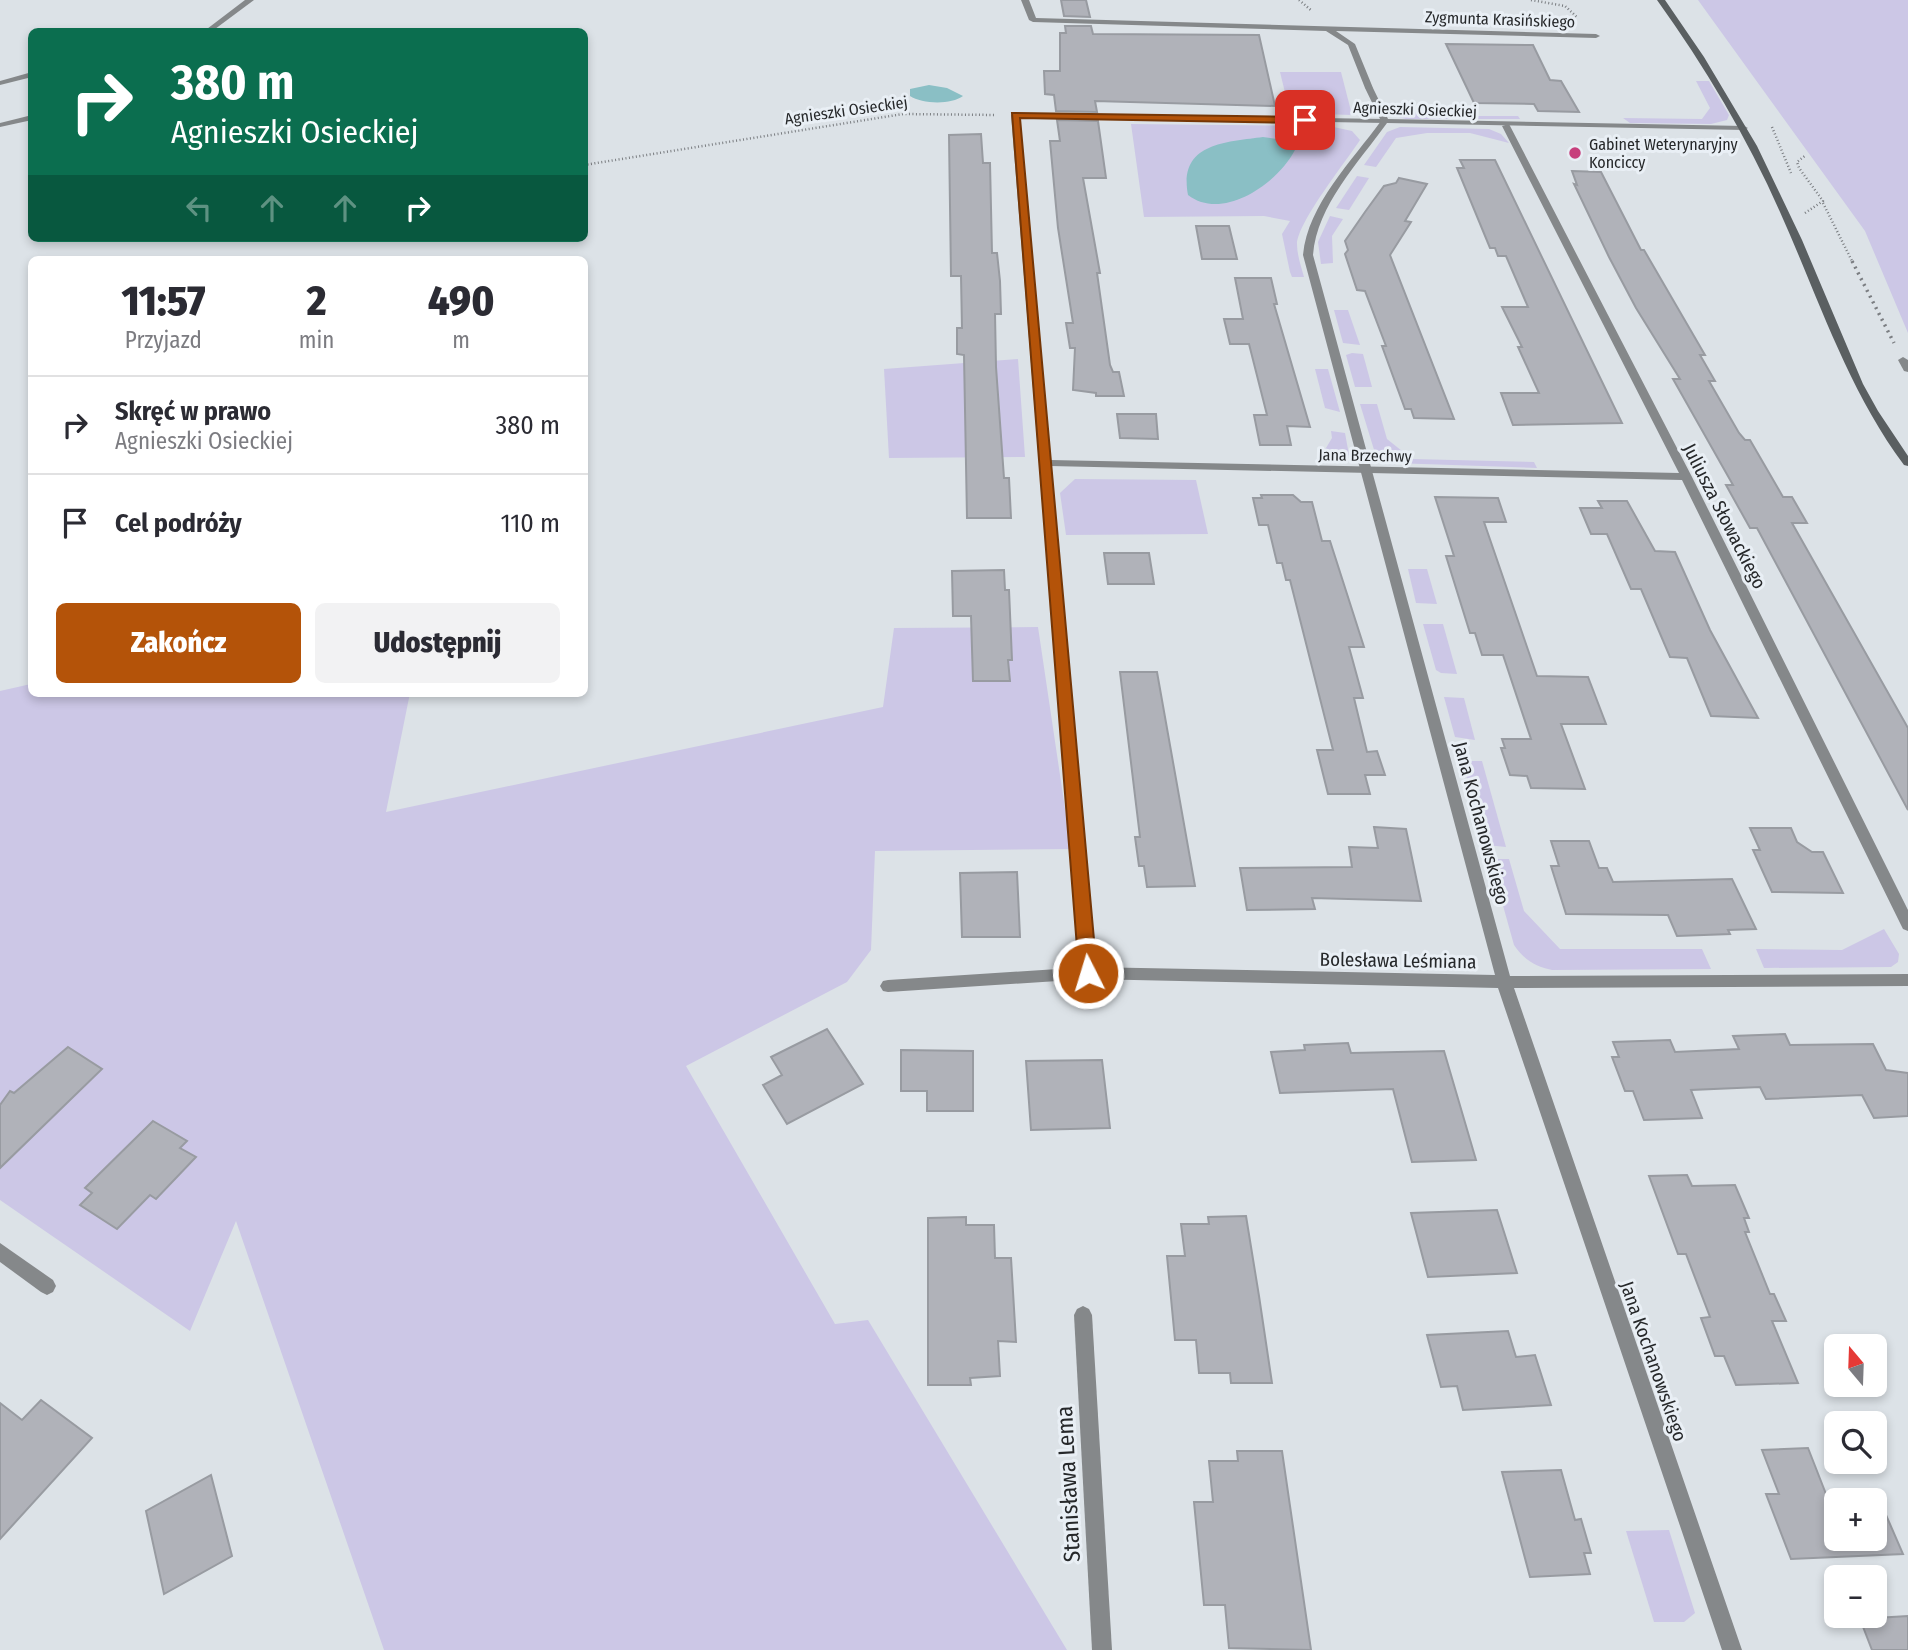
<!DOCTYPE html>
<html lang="pl">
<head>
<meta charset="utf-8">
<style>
  :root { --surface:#fff; --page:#f2f2f3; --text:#2b2b33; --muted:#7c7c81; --line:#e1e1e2; --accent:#b45309 }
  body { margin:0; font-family:"Fira Sans Condensed",sans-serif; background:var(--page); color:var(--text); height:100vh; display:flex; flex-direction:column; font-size:26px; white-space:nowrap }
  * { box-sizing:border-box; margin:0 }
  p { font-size:23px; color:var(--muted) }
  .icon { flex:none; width:38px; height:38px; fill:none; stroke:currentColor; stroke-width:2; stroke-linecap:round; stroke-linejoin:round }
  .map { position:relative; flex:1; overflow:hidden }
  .drawer { position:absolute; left:28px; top:256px; width:560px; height:441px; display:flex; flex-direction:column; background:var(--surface); border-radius:10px; box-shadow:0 4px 10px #0003 }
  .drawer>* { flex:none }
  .banner { position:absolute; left:28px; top:28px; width:560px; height:214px; border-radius:10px; box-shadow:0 4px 10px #0003; background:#0b6e4f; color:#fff; overflow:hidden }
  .needle { width:46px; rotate:341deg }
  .tools { position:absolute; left:1824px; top:1334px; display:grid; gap:14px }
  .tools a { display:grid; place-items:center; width:63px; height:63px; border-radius:10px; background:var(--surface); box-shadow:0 4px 10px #0003; font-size:35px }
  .pin { position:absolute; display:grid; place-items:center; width:60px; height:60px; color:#fff; margin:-30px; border-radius:14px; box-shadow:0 4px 10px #0006 }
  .me { position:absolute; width:77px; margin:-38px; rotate:355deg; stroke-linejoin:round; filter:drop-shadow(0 0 5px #0008) }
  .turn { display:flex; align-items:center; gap:24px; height:147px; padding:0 28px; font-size:32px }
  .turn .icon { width:91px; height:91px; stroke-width:2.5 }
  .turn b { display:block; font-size:49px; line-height:60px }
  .lanes { display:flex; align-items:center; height:66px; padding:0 28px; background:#0003; justify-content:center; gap:35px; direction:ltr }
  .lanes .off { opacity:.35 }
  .eta { display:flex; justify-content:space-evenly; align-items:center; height:119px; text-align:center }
  .eta b { font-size:42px; font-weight:800; line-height:49px }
  .button { display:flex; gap:14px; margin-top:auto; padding:14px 28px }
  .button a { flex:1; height:80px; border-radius:10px; background:var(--accent); color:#fff; font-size:28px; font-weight:800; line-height:80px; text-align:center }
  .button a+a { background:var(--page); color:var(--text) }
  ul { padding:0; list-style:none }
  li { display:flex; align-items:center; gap:21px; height:98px; padding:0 28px; border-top:2px solid var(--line) }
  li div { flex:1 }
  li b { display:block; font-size:26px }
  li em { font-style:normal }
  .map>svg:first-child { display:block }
</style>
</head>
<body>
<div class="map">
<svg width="1908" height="1650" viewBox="0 0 1908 1650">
  <rect width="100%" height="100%" fill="#dce2e7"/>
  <g fill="#ccc7e6">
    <polygon points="1698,0 1908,0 1908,333 1865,231"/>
    <polygon points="1280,72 1341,72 1352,115 1290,113"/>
    <polygon points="1696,81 1709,81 1729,115 1727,120 1711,124 1630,123 1623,118 1702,119 1710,108"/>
    <polygon points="1389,107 1435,116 1518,116 1520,119 1406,119 1394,116 1386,110"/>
    <path d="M 1131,124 L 1329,126 L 1352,131 L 1360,140 L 1358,143 C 1344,164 1298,222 1297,244 C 1297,255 1301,266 1304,277 L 1292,277 L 1290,272 L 1282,234 L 1290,221 L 1264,216 L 1144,217 Z"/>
    <polygon points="1400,127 1489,129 1501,134 1509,143 1470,133 1427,133 1396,138 1376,167 1364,165 1387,132"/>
    <polygon points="1357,176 1369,178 1349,210 1336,208"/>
    <polygon points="1330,216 1343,219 1332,236 1333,263 1321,264 1318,242"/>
    <polygon points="1334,310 1348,310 1360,345 1343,343"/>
    <polygon points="1352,353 1363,354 1372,387 1355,387 1346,355"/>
    <polygon points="1018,359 1025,457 889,458 884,369"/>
    <polygon points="1315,369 1328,369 1340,412 1325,408"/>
    <polygon points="1360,404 1377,404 1387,439 1412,459 1534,462 1537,468 1393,463 1375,453"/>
    <polygon points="1331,431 1345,433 1349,455 1339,463 1321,463 1320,458 1332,438"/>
    <polygon points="1075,479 1196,480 1208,534 1066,535 1060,493"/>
    <polygon points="1408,569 1427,569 1437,604 1416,603"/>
    <polygon points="1423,624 1443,624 1457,674 1441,673 1436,670"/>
    <polygon points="1038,627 1071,849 875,851 871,950 847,982 686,1066 835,1324 868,1320 1067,1650 384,1650 236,1221 190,1331 0,1200 0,691 31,684 32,693 410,693 386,812 883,707 894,628"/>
    <polygon points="1444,697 1464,698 1475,740 1455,737"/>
    <polygon points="1462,761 1482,761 1506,847 1486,845"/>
    <path d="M 1490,859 L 1509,859 L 1524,911 L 1560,949 L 1702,949 L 1711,969 L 1552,970 C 1536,967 1523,959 1514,945 Z"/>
    <polygon points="1884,929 1899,954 1898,962 1891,967 1764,968 1756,949 1842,950"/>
    <polygon points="1669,1530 1695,1613 1684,1622 1654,1622 1626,1531"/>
  </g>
  <g fill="#8abfc5">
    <path d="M 929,85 L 947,88 L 963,96 C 951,105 922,104 910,96 L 910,89 Z"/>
    <path d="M 1263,137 L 1283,140 L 1295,150 C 1278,183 1223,222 1188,195 C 1178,143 1226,142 1263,137 Z"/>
  </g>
  <g fill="#b0b2b9" stroke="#989ba1" stroke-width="2" fill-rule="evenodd">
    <polygon points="1061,0 1086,0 1090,17 1064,16"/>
    <polygon points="1065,26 1091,26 1093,34 1259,35 1275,106 1095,101 1097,112 1056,111 1054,95 1045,94 1044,71 1060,71 1060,33 1066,33"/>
    <polygon points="1446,44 1533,45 1550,80 1561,81 1579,112 1538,111 1534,104 1474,103"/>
    <polygon points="1057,120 1098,121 1106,178 1083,178 1100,273 1097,273 1110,365 1113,372 1119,372 1124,396 1096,396 1096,393 1073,390 1075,348 1070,348 1066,323 1073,323 1058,228 1050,141 1060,141"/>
    <polygon points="981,134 983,163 990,163 992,253 997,253 1000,281 1001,314 995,314 996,367 1004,478 1009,478 1011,518 967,518 964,355 957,354 957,328 962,328 961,276 951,276 949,135"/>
    <polygon points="1460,160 1495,160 1622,423 1513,425 1501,393 1539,393 1518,347 1522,347 1502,307 1528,307 1506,256 1498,256 1495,248 1490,248 1457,168 1464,168"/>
    <polygon points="1572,171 1601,172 1641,250 1644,250 1705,355 1700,355 1715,381 1709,381 1739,433 1745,440 1750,440 1783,497 1792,497 1807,523 1792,523 1908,728 1908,810 1757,528 1750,528 1726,485 1733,485 1673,379 1680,379 1636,308 1609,257 1574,184 1577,185"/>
    <polygon points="1399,178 1427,184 1405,221 1411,222 1390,255 1454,419 1414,418 1411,409 1405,409 1382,346 1386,346 1365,291 1357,290 1345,254 1348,250 1345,241 1365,212 1384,186 1396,183"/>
    <polygon points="1196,226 1229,226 1237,259 1202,259"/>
    <polygon points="1235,278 1271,278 1277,304 1274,304 1310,427 1287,426 1291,445 1260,445 1254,415 1267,415 1249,344 1230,344 1224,319 1243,319"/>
    <polygon points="1117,414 1156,414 1158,439 1120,438"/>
    <polygon points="1261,495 1293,495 1301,502 1312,502 1322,541 1330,541 1364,647 1349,647 1363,698 1354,698 1367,752 1377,751 1385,775 1365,775 1370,794 1328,794 1317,750 1333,750 1290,580 1286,580 1282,563 1277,563 1268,525 1259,525 1253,498 1262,498"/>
    <polygon points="1435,497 1498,498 1506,522 1484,522 1537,676 1588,677 1606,724 1561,724 1585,789 1531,788 1527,776 1510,775 1501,748 1505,748 1502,739 1531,739 1503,655 1482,655 1475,633 1470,633 1446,556 1454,556"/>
    <polygon points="1598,501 1627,501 1655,551 1675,552 1710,630 1758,718 1711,716 1687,658 1670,657 1641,589 1631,589 1607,534 1591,534 1580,508 1602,508"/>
    <polygon points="1104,553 1149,553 1154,584 1108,584"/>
    <polygon points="1004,570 1005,590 1009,590 1012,660 1008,660 1010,681 973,681 971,616 953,616 952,571"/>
    <polygon points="1120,672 1157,672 1195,886 1147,887 1144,866 1139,866 1135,837 1140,837"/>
    <polygon points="1374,827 1406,829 1421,901 1312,898 1315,909 1247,910 1240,868 1352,867 1349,847 1378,848"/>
    <polygon points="1750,828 1791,828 1797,842 1812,852 1823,852 1843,893 1772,892 1753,850 1760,850"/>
    <polygon points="1551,841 1589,841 1599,868 1607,868 1613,882 1732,879 1756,929 1728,930 1730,934 1677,936 1668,915 1566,914 1551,866 1559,866"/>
    <polygon points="1017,872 1020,937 962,937 960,873"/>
    <polygon points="827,1029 863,1084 787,1124 763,1085 782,1075 771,1057"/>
    <polygon points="1785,1034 1790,1045 1873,1044 1886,1070 1908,1073 1908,1116 1874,1118 1862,1095 1766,1099 1760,1087 1691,1090 1702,1118 1644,1120 1633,1091 1625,1091 1612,1057 1619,1057 1613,1042 1670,1040 1675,1052 1739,1049 1733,1036"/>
    <polygon points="1348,1043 1351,1053 1444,1051 1476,1160 1412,1162 1393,1089 1280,1093 1271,1052 1305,1050 1304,1045"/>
    <polygon points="68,1047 102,1069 0,1168 0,1105 10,1091 14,1093"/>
    <polygon points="901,1050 973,1051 973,1111 927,1111 927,1091 901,1091"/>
    <polygon points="1102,1060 1110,1128 1031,1130 1026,1061"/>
    <polygon points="153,1121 187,1141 180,1148 196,1157 156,1199 150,1195 117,1229 80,1205 92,1193 85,1188"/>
    <polygon points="1687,1175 1692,1186 1735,1185 1749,1218 1744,1218 1749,1232 1745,1232 1770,1294 1774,1294 1786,1321 1772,1321 1798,1383 1736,1385 1724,1356 1715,1356 1701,1318 1710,1317 1686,1254 1678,1254 1649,1176"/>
    <polygon points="1497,1210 1517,1273 1428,1277 1411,1213"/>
    <polygon points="1246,1216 1259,1296 1272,1383 1231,1383 1230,1373 1199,1373 1196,1340 1175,1340 1167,1256 1185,1256 1181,1224 1209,1224 1208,1217"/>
    <polygon points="966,1217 966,1225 994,1225 995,1258 1011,1258 1016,1342 998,1341 1000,1376 970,1378 971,1385 928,1385 928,1218"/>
    <polygon points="1508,1331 1516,1357 1535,1355 1551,1405 1463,1410 1457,1386 1441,1387 1427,1335"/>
    <polygon points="41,1400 92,1438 0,1539 0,1403 22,1420"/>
    <path d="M 1808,1448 L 1826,1494 L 1876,1492 L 1903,1554 L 1791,1559 L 1766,1494 L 1779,1494 L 1762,1450 ZM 1836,1500 L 1874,1500 L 1874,1538 L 1836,1538 Z"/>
    <polygon points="1237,1451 1282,1451 1311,1650 1229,1648 1225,1605 1204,1605 1194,1502 1213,1502 1209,1461 1238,1461"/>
    <polygon points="1561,1470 1575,1520 1581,1519 1591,1553 1584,1553 1590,1574 1530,1577 1502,1472"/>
    <polygon points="211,1475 232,1556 164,1594 146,1511"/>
    <polygon points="1908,1616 1908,1650 1872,1650 1860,1619"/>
  </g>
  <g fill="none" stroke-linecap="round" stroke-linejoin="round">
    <g stroke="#7a7d81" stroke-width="2.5" stroke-dasharray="1 2.5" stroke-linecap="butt">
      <polyline points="1299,0 1312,11"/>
      <polyline points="1531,0 1565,6 1578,18"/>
      <polyline points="1772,127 1791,173"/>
      <polyline points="584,165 903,114 996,115"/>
      <polyline points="1823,203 1853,263"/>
      <polyline points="1805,213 1823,201 1799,168 1797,162 1806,155"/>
    </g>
    <polyline stroke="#7a7d81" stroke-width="3.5" stroke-dasharray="2 4.5" stroke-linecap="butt" points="1852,261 1894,343"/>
    <g fill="#85888a" fill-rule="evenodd">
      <polygon points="1021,0 1029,0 1036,18 1596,34 1600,36 1596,38 1336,31 1355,44 1373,88 1369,90 1365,88 1348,45 1326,31 1033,22 1029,20"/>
      <polygon points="32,72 32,77 0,85 0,81"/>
      <polygon points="1015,113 1385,119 1389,121 1385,123 1019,117 1050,460 1679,473 1502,126 1509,124 1692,477 1908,910 1908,931 1903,929 1901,925 1682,480 1050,466 1096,973 1093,977 1088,979 1083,977 1080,973 1011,115"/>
      <polygon points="1903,357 1908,360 1908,372 1904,371 1898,360"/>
      <polygon points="0,1243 53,1280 56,1286 53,1292 47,1295 41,1292 0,1262"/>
    </g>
    <g fill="#85888a" fill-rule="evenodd">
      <polygon points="245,0 254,0 211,32 203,32"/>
      <path d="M 1369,86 L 1373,88 L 1388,119 L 1744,126 L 1748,128 L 1744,130 L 1387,123 C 1359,162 1317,205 1313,255 L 1510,976 L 1908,974 L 1908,986 L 1514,988 L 1742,1650 L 1722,1650 L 1498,988 L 1088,979 L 888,992 L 883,991 L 880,986 L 883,981 L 888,980 L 1088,967 L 1495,975 L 1303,255 C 1308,204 1352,161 1381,121 L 1365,88 Z"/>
      <polygon points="32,115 32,120 0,127 0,123"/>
      <polygon points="1083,1306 1089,1309 1092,1315 1112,1650 1092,1650 1074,1315 1077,1309"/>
    </g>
    <path fill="#5a5f61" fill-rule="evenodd" d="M 1657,0 L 1665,0 L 1704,57 L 1757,146 L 1802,240 L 1863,384 L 1878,411 L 1908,456 L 1908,466 L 1904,465 C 1847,388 1819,299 1780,212 C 1747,137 1705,67 1657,0 Z"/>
  </g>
  <polygon fill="#b45309" stroke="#753606" stroke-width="2" points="1012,113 1305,117 1310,120 1305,123 1020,118 1097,973 1088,980 1079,973"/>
  <circle fill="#c73f7c" stroke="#e9eff5" stroke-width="2.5" cx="1575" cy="153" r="7"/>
  <g text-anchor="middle" stroke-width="6" stroke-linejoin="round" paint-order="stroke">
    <g font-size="16" fill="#26282a" stroke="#e9eff5">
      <text transform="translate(1500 19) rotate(2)" y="6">Zygmunta Krasińskiego</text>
      <text transform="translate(1415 109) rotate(2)" y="6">Agnieszki Osieckiej</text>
      <text transform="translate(846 110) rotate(-8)" y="6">Agnieszki Osieckiej</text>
      <text transform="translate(1365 455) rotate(1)" y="6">Jana Brzechwy</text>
    </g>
    <g font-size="16" fill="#26282a" stroke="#e9eff5" text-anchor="start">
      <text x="1589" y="150">Gabinet Weterynaryjny<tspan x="1589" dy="18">Konciccy</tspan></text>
    </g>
    <g font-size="19" fill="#26282a" stroke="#e9eff5">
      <text transform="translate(1725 516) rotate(63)" y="7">Juliusza Słowackiego</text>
      <text transform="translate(1482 823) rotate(75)" y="7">Jana Kochanowskiego</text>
      <text transform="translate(1398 960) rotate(1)" y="7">Bolesława Leśmiana</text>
      <text transform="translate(1654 1361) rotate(71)" y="7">Jana Kochanowskiego</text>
    </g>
    <g font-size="23" fill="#26282a" stroke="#e9eff5">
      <text transform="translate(1068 1484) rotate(-93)" y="8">Stanisława Lema</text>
    </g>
  </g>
</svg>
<div class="tools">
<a><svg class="needle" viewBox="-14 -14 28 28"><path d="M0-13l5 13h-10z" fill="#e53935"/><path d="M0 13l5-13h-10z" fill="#7c7c81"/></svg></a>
<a><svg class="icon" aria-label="search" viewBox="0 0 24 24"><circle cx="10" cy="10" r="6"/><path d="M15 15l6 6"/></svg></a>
<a>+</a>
<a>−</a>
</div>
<div class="pin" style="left:1305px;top:120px;background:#d93025"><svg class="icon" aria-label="arrive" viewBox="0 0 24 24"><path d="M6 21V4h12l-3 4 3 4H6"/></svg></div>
<svg class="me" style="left:1088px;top:973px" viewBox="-20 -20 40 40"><circle r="17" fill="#b45309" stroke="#fff" stroke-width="3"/><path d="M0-11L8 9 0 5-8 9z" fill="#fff"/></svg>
<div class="banner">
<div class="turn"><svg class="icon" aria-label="right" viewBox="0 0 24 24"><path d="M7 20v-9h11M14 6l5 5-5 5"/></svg><div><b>380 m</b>Agnieszki Osieckiej</div></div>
<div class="lanes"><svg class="icon off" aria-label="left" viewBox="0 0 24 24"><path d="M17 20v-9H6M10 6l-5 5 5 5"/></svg><svg class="icon off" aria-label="ahead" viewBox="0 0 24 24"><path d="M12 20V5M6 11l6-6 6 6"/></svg><svg class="icon off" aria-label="ahead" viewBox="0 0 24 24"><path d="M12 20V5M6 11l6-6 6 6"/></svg><svg class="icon" aria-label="right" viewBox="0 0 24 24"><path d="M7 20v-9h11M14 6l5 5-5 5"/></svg></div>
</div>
<section class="drawer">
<div class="eta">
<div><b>11:57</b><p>Przyjazd</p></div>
<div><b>2</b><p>min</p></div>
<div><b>490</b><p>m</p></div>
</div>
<ul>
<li><svg class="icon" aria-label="right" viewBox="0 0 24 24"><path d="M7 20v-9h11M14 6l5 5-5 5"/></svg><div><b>Skręć w prawo</b><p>Agnieszki Osieckiej</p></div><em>380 m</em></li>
<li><svg class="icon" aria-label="arrive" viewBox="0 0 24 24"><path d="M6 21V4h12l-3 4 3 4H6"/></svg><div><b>Cel podróży</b></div><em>110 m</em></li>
</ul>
<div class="button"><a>Zakończ</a><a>Udostępnij</a></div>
</section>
</div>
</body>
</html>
